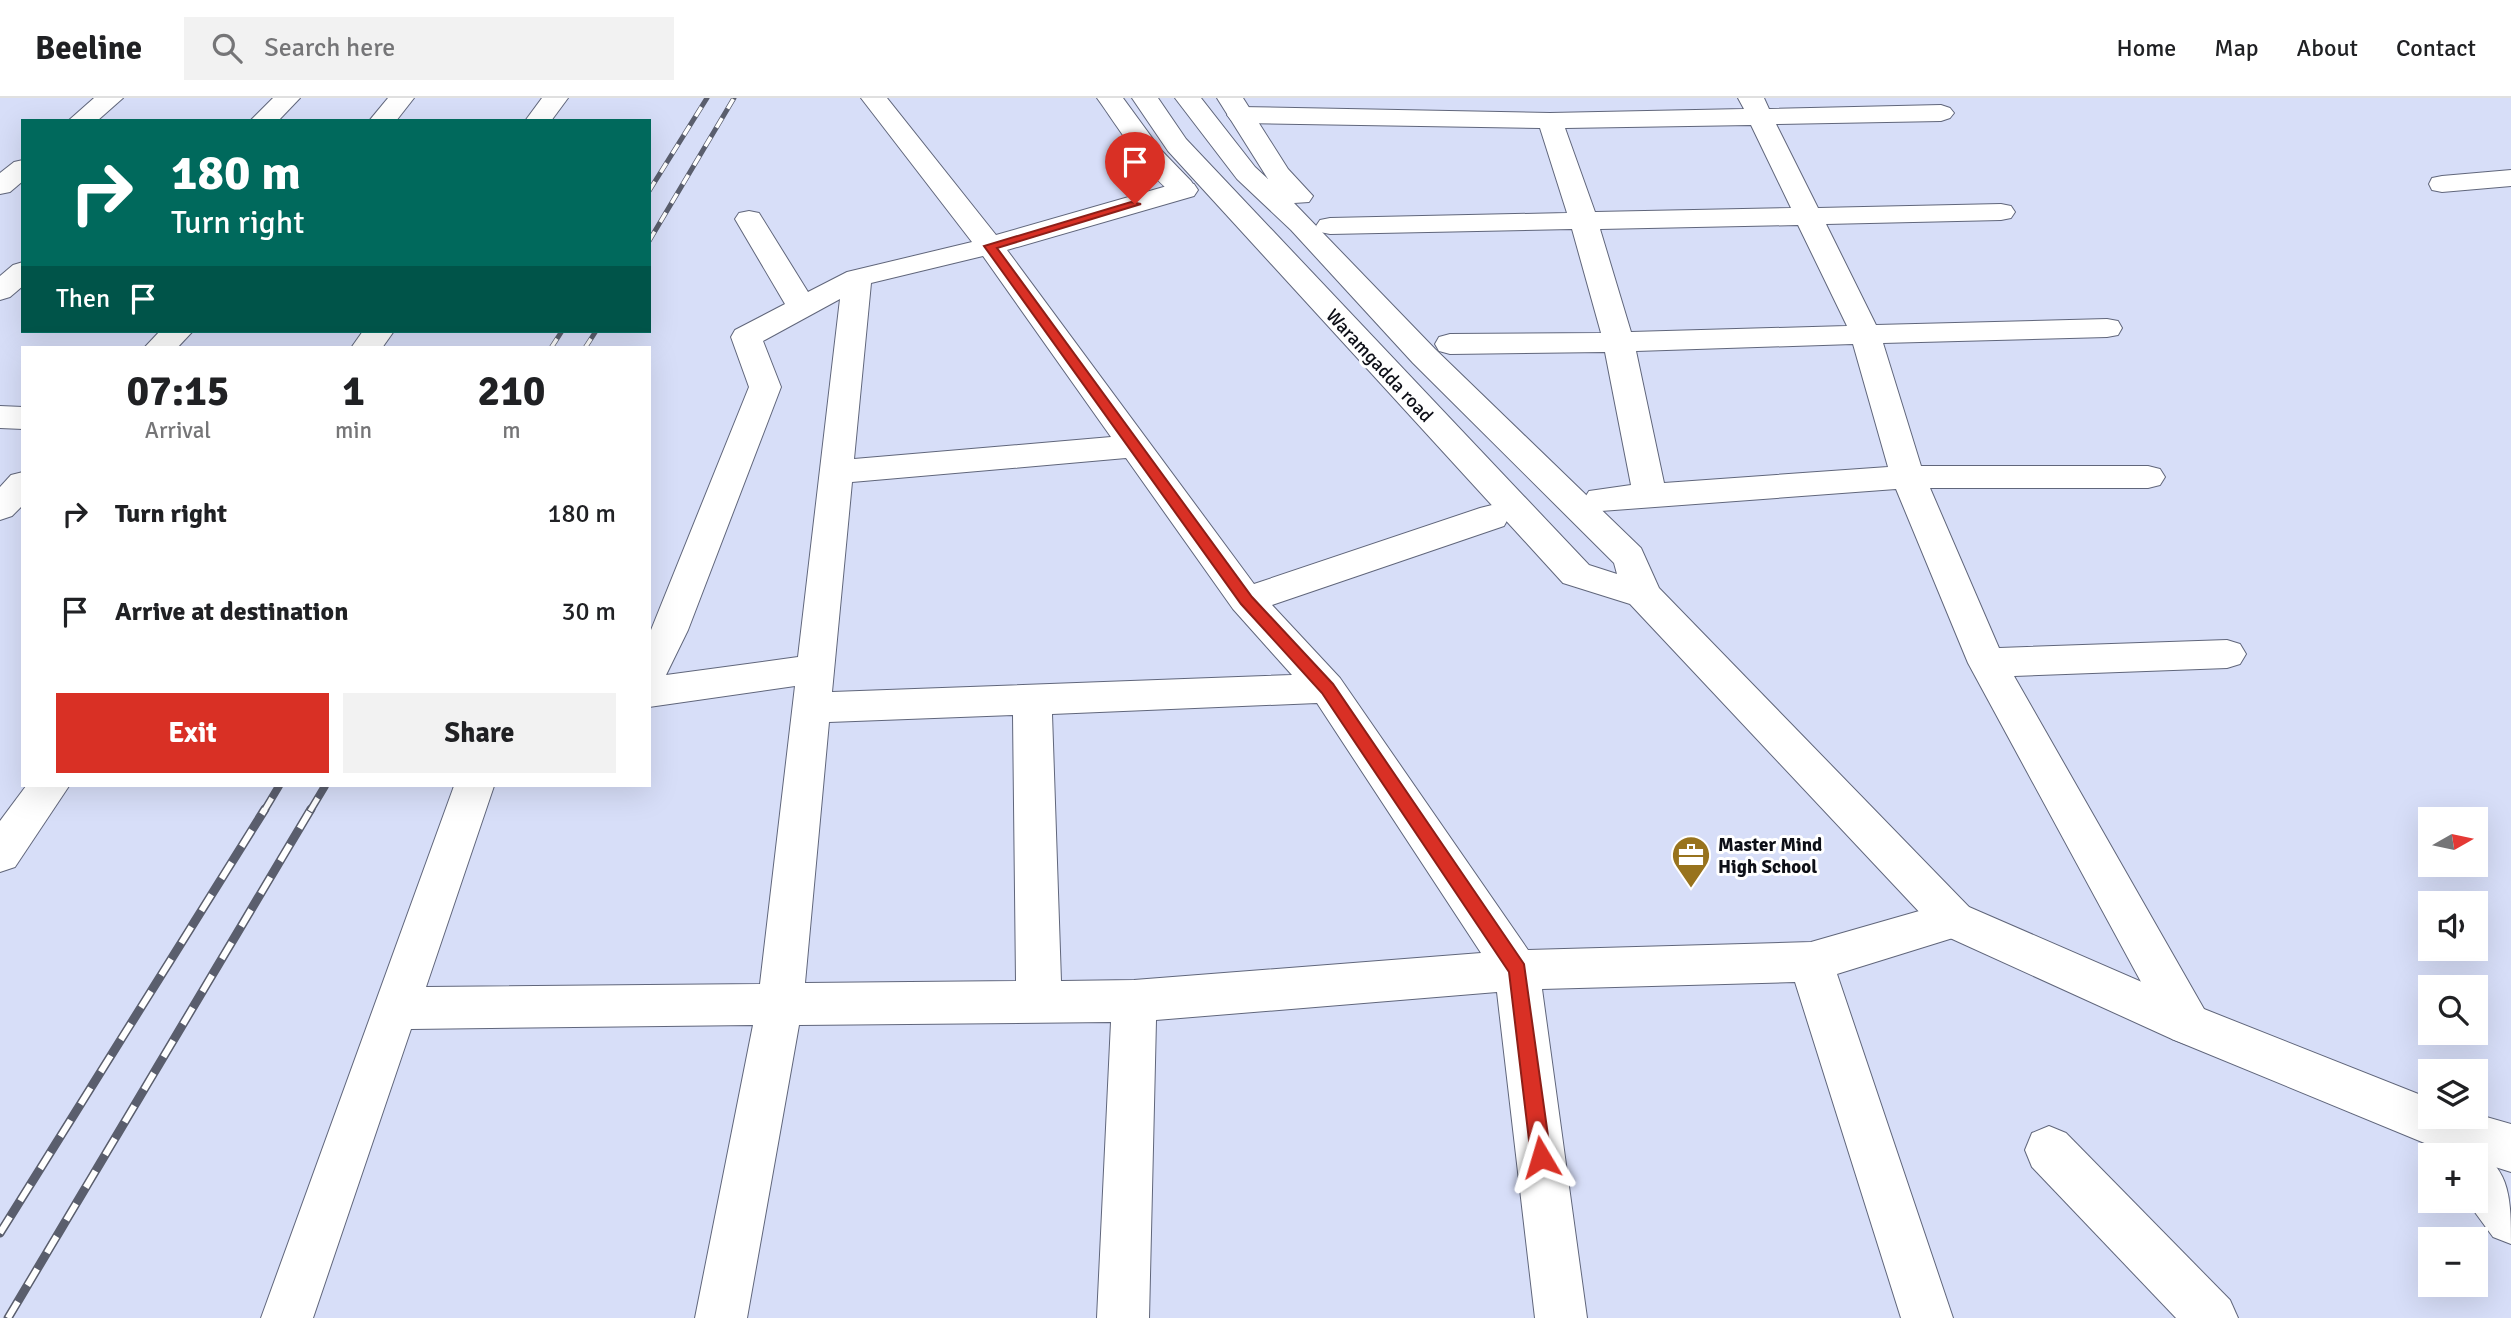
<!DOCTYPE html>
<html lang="en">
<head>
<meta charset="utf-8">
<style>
  :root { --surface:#fff; --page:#f2f2f2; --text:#202124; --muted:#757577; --line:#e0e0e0; --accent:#d93025 }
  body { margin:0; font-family:Signika,sans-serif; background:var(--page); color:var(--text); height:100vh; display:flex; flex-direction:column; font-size:26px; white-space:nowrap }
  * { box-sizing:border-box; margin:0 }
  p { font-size:23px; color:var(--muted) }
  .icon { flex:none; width:38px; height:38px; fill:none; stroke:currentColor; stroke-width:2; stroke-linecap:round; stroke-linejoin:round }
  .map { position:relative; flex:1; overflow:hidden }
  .drawer { position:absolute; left:21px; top:248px; width:630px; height:441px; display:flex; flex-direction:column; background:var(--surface); border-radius:0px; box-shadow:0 7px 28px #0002 }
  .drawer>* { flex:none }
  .guide { position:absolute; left:21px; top:21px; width:630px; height:214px; border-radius:0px; box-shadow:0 7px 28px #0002; background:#00695c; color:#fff; overflow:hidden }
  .needle { width:46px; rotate:81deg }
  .fabs { position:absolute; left:2418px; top:709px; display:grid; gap:14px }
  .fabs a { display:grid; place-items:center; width:70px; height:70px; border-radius:0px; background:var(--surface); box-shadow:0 7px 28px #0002; font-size:35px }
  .pin { position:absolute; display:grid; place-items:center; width:60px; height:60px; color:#fff; margin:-72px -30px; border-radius:50% 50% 50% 0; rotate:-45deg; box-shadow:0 0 7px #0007 }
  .pin .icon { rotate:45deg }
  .me { position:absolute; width:77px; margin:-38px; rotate:353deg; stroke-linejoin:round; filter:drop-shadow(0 0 5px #0008) }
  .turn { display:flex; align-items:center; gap:24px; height:147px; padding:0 35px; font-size:32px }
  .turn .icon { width:91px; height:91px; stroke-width:2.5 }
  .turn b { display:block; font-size:49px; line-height:60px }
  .then { display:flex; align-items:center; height:66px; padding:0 35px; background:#0003; gap:14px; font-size:26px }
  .eta { display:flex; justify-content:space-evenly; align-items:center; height:119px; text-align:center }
  .eta b { font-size:42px; font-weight:700; line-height:49px }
  .cta { display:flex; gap:14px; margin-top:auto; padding:14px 35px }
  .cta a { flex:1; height:80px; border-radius:0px; background:var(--accent); color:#fff; font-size:28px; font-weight:700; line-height:80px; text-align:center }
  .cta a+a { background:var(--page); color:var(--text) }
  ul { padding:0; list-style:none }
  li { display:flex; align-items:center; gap:21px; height:98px; padding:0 35px }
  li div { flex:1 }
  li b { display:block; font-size:26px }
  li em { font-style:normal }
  header { display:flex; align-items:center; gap:42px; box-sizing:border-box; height:98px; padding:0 35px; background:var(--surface); border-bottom:2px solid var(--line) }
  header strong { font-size:33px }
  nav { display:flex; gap:38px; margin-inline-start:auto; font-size:24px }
  .search { width:490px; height:63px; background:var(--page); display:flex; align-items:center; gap:18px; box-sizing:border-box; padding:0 24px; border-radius:0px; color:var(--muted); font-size:26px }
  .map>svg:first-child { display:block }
</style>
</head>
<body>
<header>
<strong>Beeline</strong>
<div class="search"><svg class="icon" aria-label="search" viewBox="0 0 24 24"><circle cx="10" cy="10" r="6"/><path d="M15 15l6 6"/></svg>Search here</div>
<nav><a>Home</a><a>Map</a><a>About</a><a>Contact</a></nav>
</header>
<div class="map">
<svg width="2511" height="1220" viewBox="0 0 2511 1220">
  <rect width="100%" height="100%" fill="#d7def8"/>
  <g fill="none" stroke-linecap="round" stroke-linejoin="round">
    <g stroke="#60667b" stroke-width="2">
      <g id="minor">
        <polygon points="94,0 123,0 97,23 68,23"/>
        <polygon points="273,0 300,0 278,23 250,23"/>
        <polygon points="388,0 414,0 396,23 369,23"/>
        <polygon points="542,0 568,0 551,23 525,23"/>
        <path d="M 861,0 L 887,0 L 996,137 L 1174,86 L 1184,84 L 1194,86 L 1198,92 L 1194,98 L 1007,152 L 1254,486 L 1480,410 L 1492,407 L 1504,410 L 1509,419 L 1504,428 L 1272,507 L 1340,580 L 1528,852 L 1811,844 L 1954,803 L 1969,809 L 1976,822 L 1969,835 L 1837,876 L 1953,1220 L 1901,1220 L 1795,884 L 1542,891 L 1587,1220 L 1535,1220 L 1497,894 L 1156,922 L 1149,1220 L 1097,1220 L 1111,924 L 799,927 L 747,1220 L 695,1220 L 753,927 L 411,931 L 313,1220 L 261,1220 L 454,688 L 494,688 L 426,889 L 760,886 L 795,588 L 649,609 L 649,537 L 749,289 L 731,239 L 735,232 L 785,206 L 735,121 L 739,115 L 749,113 L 759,115 L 808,194 L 847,174 L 972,144 ZM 983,158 L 1111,339 L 854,361 L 871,185 ZM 840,201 L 798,559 L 666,577 L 688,532 L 781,289 L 763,243 ZM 1126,360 L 1233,511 L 1292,577 L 832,594 L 852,384 ZM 1317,605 L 1481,855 L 1134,882 L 1061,883 L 1052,616 ZM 1013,617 L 1016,883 L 805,885 L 829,624 Z"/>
        <path d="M 1738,0 L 1764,0 L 1769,11 L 1941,7 L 1950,10 L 1954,15 L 1950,20 L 1941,23 L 1776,26 L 1818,110 L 2001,106 L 2011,108 L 2015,114 L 2011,120 L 2001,122 L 1826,126 L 1876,227 L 2107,221 L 2118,223 L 2122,230 L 2118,237 L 2107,239 L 1883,245 L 1921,368 L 2148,368 L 2160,371 L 2165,379 L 2160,387 L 2148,390 L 1930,390 L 1999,550 L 2227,542 L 2240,546 L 2246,556 L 2240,566 L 2227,570 L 2014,578 L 2204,911 L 2211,926 L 2204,941 L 2188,947 L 2172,941 L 1968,565 L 1896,391 L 1601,413 L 1589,409 L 1584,401 L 1589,393 L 1631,387 L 1605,254 L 1450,256 L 1439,253 L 1435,246 L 1439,239 L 1450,236 L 1601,235 L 1572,131 L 1330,136 L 1320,134 L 1316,128 L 1320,122 L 1330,120 L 1567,115 L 1540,30 L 1240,25 L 1231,22 L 1227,17 L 1231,12 L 1240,9 L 1550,15 L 1744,11 ZM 1751,27 L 1791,110 L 1595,114 L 1565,30 ZM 1798,127 L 1847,228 L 1631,234 L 1600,131 ZM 1853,246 L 1888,369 L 1664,385 L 1636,253 Z"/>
        <polygon points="23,62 23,83 10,94 0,96 0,75 14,64"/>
        <polygon points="2511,72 2511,88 2442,94 2432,92 2429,86 2432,80 2442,78"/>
        <polygon points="23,164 23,188 10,199 0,202 0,178 13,167"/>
        <polygon points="160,233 193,233 177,250 144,250"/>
        <polygon points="363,233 394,233 382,250 351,250"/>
        <polygon points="0,308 23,309 23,331 0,330"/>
        <polygon points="23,374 23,407 12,418 0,422 0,389 11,377"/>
        <polygon points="26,688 69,688 15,769 0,774 0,723"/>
        <polygon points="2049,1028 2066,1035 2230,1202 2238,1220 2176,1220 2032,1069 2025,1052 2032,1035"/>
        <path d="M 2476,1052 C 2511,1071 2511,1104 2511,1146 L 2493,1139 L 2466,1102 L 2476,1102 L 2476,1057 L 2463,1057 Z"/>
      </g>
    </g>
    <g stroke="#60667b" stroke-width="2">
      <g id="tertiary">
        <path d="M 1097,0 L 1123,0 L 1161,52 L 1191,83 L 1195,89 L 1191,95 C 1185,96 1180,98 1174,95 C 1154,87 1112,20 1097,0 Z"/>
        <polygon points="1132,0 1158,0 1186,41 1589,467 1617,476 1614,465 1413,265 1291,132 1237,81 1175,0 1201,0 1255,69 1268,81 1217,0 1243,0 1288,71 1313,98 1309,104 1294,105 1435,251 1641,450 1659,490 1969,809 2204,911 2431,1001 2431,1018 2476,1018 2476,1016 2511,1026 2511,1074 2476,1063 2476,1057 2457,1057 2439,1051 2172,941 1939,835 1630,506 1563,485 1168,53"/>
      </g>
    </g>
    <use href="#minor" fill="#fff" fill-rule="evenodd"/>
    <use href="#tertiary" fill="#fff" fill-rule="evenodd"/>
    <g stroke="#5a5e6d" stroke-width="5">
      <g id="rail-far2">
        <polyline points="649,93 707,0"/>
        <polyline points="649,143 734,0"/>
        <polyline points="551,250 562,233"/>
        <polyline points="585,250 596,233"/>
      </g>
    </g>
    <g stroke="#5a5e6d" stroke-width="8">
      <g id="rail-far1">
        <polyline points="264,713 279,688"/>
        <polyline points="310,713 325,688"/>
      </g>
    </g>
    <g stroke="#5a5e6d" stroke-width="9">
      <g id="rail">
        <polyline points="0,1135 265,711"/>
        <polyline points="8,1220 311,711"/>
      </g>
    </g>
    <use href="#rail-far2" stroke="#fff" stroke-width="3.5" stroke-dasharray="11" stroke-linecap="butt"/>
    <use href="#rail-far1" stroke="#fff" stroke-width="5" stroke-dasharray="15" stroke-linecap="butt"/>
    <use href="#rail" stroke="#fff" stroke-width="6" stroke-dasharray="19" stroke-linecap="butt"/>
  </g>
  <polygon fill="#d93025" stroke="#8d1f18" stroke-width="2" points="1131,104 1141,106 997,150 1252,499 1333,586 1524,866 1551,1059 1548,1066 1541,1069 1534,1066 1531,1059 1509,874 1322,595 1241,506 984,148"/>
  <defs>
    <g id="office-pin" transform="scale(2.0125)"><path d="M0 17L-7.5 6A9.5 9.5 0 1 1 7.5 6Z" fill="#98731d" stroke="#fff"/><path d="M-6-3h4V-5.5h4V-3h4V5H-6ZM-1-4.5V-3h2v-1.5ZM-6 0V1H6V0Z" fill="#fff"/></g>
  </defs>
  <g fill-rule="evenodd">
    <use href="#office-pin" x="1691" y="757"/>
  </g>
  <g text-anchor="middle" stroke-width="6" stroke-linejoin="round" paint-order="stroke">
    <g font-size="19" fill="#0d0f17" stroke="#fff">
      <text transform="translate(1380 267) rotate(47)" y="7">Waramgadda road</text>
    </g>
    <g font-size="19" font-weight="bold" fill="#0d0f17" stroke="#fff" text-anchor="start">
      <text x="1718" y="753">Master Mind<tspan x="1718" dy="22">High School</tspan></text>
    </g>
  </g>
</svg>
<div class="fabs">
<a><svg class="needle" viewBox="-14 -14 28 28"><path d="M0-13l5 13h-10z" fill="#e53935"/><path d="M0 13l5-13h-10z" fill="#757577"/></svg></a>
<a><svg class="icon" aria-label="sound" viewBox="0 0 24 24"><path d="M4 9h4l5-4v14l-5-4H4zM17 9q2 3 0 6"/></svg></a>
<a><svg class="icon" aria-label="search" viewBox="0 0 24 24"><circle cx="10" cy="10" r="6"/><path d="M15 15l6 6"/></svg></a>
<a><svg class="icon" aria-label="layers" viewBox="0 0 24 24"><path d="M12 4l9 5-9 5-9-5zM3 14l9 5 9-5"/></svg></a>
<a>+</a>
<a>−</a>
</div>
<div class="pin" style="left:1135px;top:106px;background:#d93025"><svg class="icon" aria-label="arrive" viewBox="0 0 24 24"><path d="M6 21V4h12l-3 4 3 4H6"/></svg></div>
<svg class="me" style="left:1541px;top:1059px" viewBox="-20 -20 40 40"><path d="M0-17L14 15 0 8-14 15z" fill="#d93025" stroke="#fff" stroke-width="4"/></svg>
<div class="guide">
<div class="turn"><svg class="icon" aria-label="right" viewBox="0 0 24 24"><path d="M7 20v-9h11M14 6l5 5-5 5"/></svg><div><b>180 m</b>Turn right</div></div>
<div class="then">Then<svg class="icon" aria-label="arrive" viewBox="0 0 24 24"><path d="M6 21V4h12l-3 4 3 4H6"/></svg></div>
</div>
<section class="drawer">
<div class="eta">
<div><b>07:15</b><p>Arrival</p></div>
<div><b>1</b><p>min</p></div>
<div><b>210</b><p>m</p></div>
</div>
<ul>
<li><svg class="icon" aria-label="right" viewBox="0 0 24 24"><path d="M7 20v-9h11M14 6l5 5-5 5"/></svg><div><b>Turn right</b></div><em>180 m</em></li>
<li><svg class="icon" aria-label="arrive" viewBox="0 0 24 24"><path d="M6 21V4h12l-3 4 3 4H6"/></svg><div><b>Arrive at destination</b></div><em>30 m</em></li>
</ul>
<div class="cta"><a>Exit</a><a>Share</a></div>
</section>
</div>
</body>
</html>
